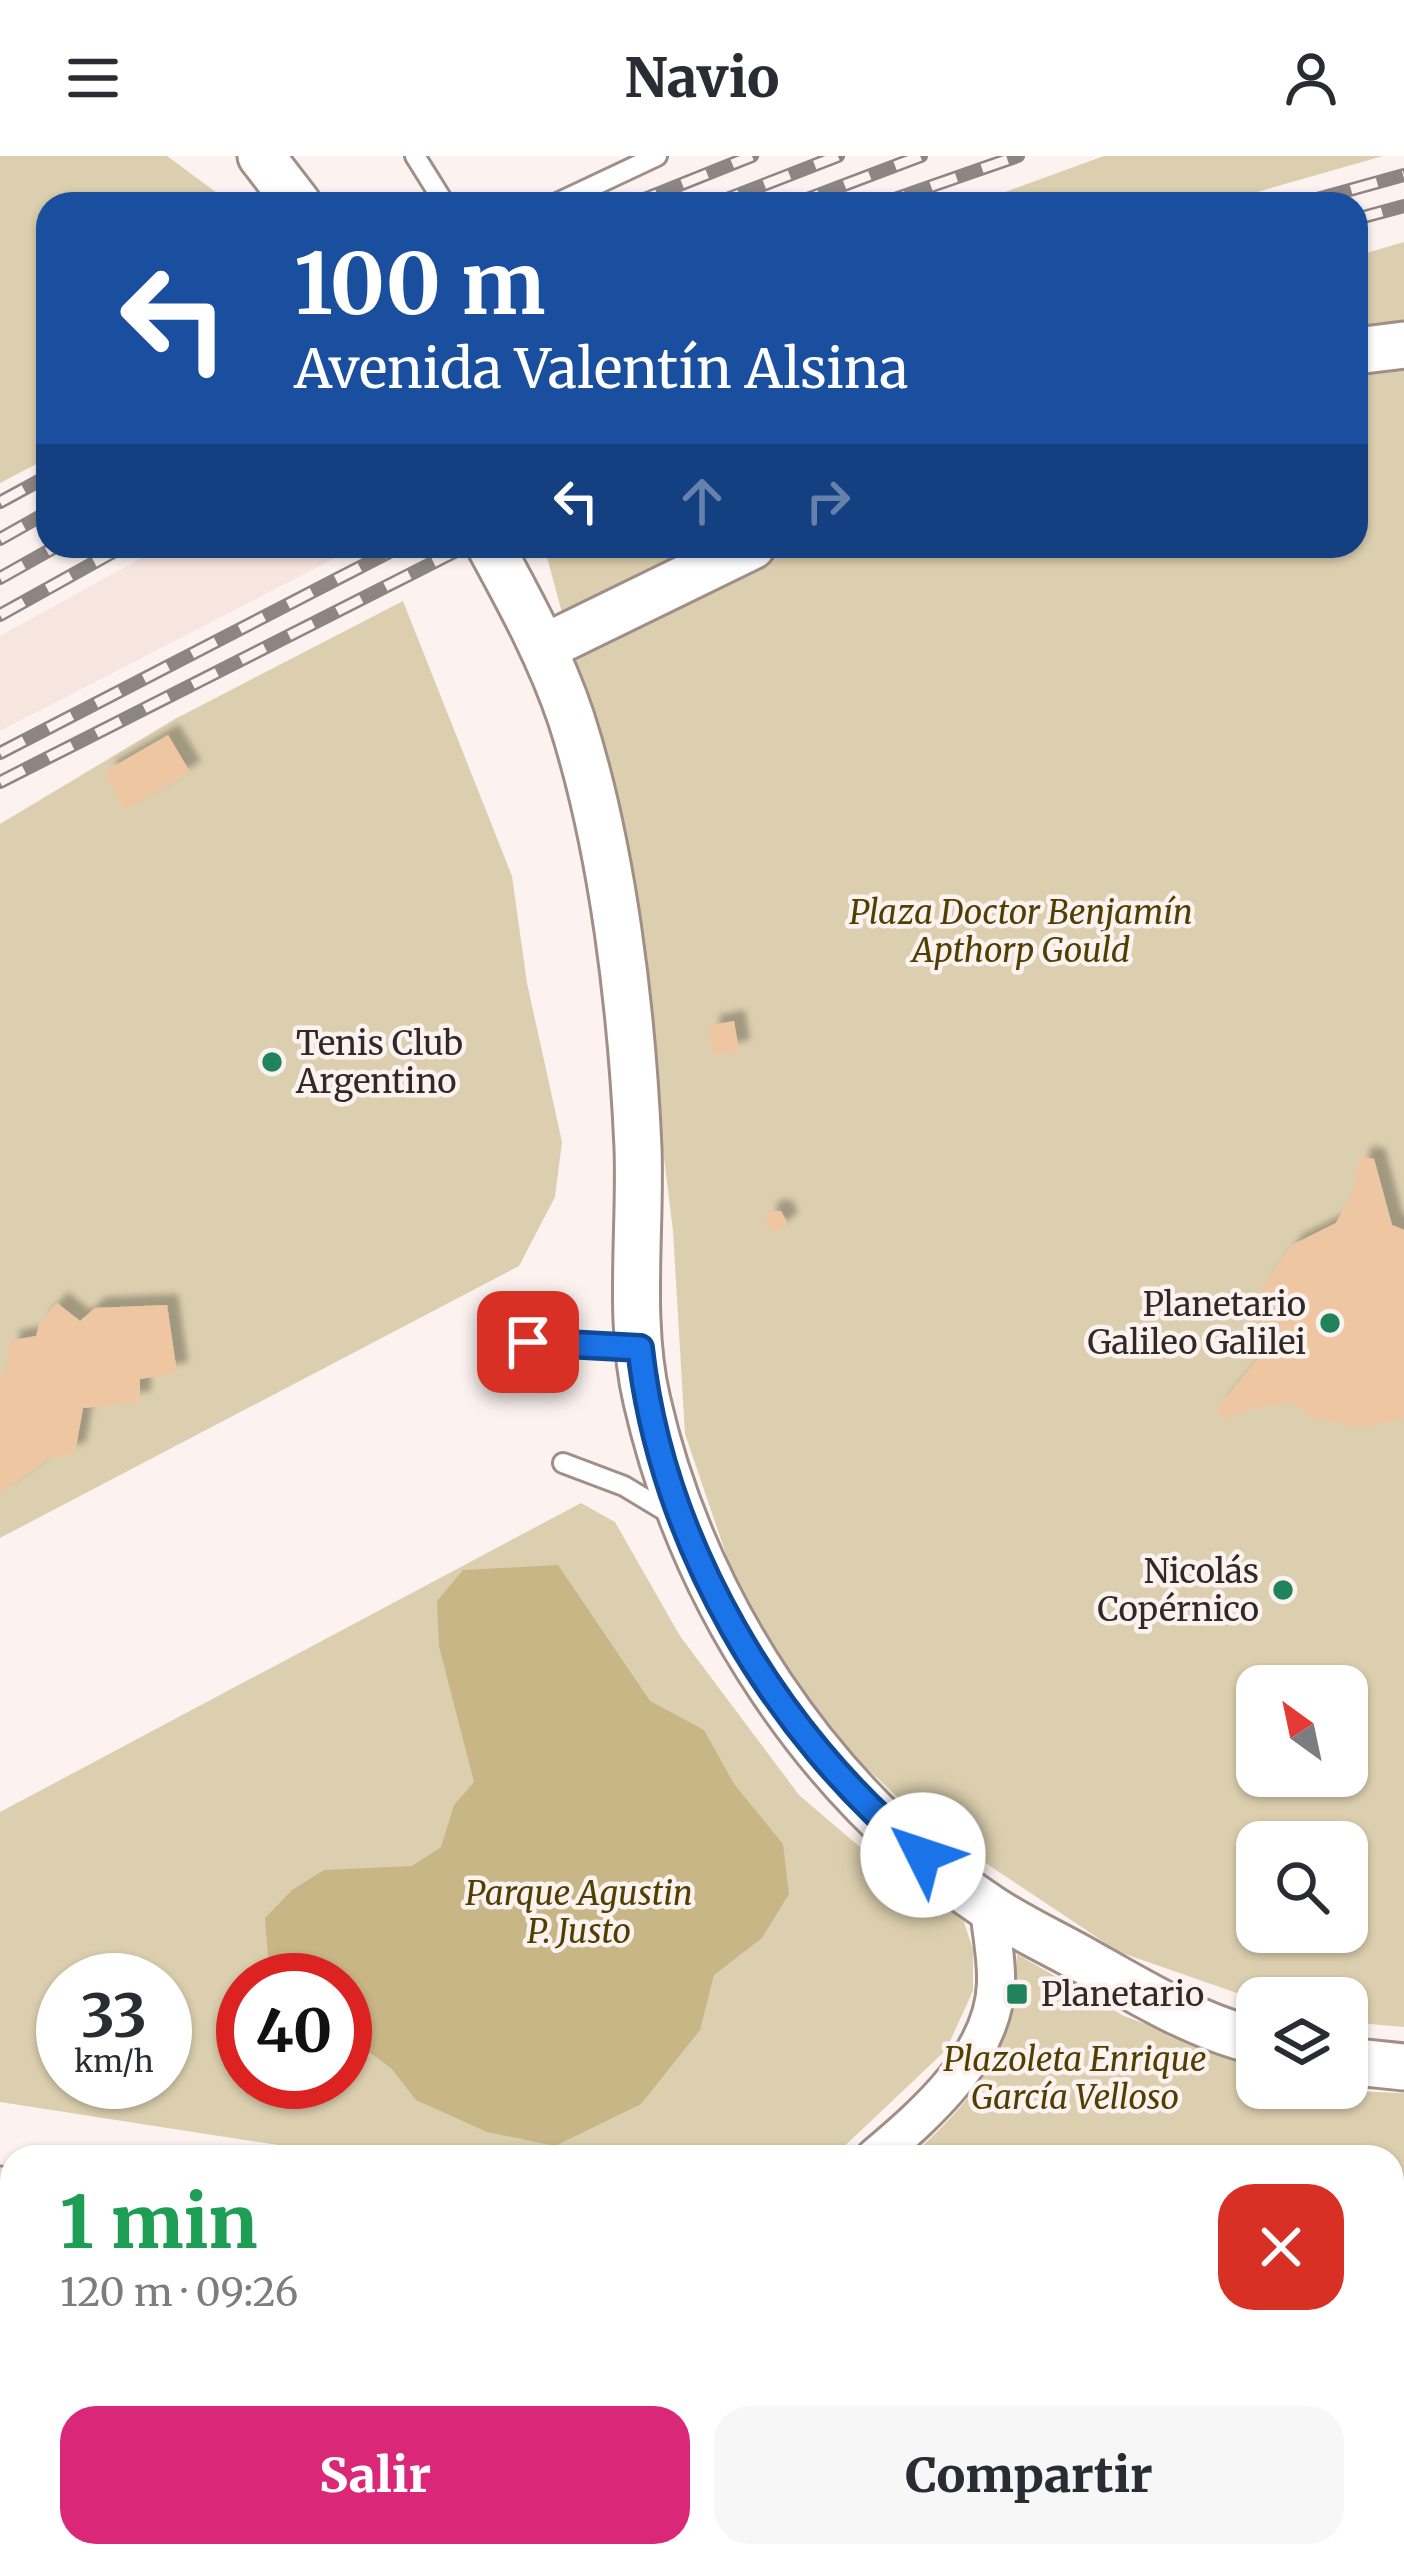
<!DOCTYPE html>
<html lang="es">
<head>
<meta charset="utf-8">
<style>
  :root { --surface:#fff; --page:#f7f7f7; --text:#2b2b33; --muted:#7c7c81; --accent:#db2777 }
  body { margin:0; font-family:Merriweather,serif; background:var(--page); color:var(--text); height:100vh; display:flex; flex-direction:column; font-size:45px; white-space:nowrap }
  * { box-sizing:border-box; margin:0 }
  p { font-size:39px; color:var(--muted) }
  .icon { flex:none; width:66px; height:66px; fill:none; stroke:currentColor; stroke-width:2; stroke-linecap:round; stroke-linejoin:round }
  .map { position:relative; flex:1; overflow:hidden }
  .side { position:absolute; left:0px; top:1989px; width:1404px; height:423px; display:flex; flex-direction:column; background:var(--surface); border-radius:36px 36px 0 0; box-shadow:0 3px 9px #0004 }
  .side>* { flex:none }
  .top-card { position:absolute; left:36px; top:36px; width:1332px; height:366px; border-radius:36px; box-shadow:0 3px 9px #0004; background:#1a4fa0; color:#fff; overflow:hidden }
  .needle { width:78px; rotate:327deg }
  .tools { position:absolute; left:1236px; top:1509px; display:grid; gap:24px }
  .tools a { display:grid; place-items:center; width:132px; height:132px; border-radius:24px; background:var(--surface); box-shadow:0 3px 9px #0004; font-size:60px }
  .speed { position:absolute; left:36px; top:1797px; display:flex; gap:24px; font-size:60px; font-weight:700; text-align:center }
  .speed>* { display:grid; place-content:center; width:156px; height:156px; border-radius:50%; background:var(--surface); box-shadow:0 3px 9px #0004; line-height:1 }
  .speed small { font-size:30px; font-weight:400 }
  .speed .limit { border:18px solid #d22; background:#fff; color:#111 }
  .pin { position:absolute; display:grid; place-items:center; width:102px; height:102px; color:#fff; margin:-51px; border-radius:24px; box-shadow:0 6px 18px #0006 }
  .me { position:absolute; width:132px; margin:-66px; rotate:311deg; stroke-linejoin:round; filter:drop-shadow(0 0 9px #0008) }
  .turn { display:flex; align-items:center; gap:42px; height:252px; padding:0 60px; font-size:54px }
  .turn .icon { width:156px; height:156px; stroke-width:2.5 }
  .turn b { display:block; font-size:84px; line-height:102px }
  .lanes { display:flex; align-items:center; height:114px; padding:0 60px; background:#0003; justify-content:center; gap:60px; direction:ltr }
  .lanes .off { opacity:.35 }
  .round { display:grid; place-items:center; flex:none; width:126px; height:126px; border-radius:36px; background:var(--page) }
  .summary { display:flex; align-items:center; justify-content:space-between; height:204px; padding:0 60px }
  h1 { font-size:72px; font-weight:800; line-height:90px; color:#1e9e55 }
  .primary-button { display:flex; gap:24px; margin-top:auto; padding:24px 60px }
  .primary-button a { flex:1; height:138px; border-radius:36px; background:var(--accent); color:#fff; font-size:48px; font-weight:800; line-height:138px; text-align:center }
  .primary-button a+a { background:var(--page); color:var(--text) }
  header { display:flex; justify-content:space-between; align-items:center; height:156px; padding:0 60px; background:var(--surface); font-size:54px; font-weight:800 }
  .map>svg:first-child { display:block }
</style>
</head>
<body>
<header><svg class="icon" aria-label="menu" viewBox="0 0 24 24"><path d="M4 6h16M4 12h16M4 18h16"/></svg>Navio<svg class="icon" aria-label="person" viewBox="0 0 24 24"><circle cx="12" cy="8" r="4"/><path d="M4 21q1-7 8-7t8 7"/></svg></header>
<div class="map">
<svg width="1404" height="2411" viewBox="0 0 1404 2411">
  <defs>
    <filter id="shadow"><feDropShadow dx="11" dy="-11" stdDeviation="3" flood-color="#0004"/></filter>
  </defs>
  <rect width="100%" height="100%" fill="#fcf3f0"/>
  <polygon fill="#f7e5df" points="163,390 359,390 0,575 0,480"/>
  <g fill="#dccfaf" fill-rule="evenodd">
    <polygon points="0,0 167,0 232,48 48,48 48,302 0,327"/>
    <polygon points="1104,0 1383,0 1215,48 972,48"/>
    <path d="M 1404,86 L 1404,1871 L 1347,1866 L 1347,1842 L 1257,1844 L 1119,1796 L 951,1684 L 895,1639 L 841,1588 L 787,1517 L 740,1439 L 685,1278 L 673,1075 L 636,775 L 611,639 L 544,390 L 1356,390 L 1356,100 ZM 1257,1530 L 1347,1530 L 1347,1620 L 1257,1620 ZM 1257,1686 L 1347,1686 L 1347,1776 L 1257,1776 Z"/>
    <polygon points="403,445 512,720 527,827 562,986 555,1041 519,1110 0,1382 0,668 175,563"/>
    <path d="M 581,1347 L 615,1366 L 680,1480 L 799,1639 L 888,1715 L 963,1763 L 973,1794 L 973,1835 L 946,1894 L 833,2001 L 355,2001 L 0,1946 L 0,1656 ZM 63,1824 L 165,1824 L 165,1926 L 63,1926 ZM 243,1824 L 345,1824 L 345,1926 L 243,1926 Z"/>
    <path d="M 1017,1798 L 1124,1860 L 1257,1909 L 1257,1932 L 1404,1937 L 1404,2180 L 1392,2178 L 1392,2001 L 911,2001 C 982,1934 1011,1898 1017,1798 Z"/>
    <polygon points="0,2090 12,2091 12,2400 464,2400 400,2411 0,2411"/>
    <polygon points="1392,2266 1404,2267 1404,2411 659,2411 628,2400 1392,2400"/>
  </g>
  <polygon fill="#c8b687" points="558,1409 650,1545 704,1574 734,1628 783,1688 789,1738 762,1782 714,1819 700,1874 641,1948 555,1990 487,1976 416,1944 391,1912 345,1879 345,1824 283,1824 268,1800 265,1762 292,1734 324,1714 412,1710 441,1691 454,1649 474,1626 439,1490 437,1445 463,1414"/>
  <g fill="#eec7a2" filter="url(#shadow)">
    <polygon points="168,579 190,616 125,654 104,616"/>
    <polygon points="734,865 739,895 713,899 708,870"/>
    <polygon points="1360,1001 1374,1003 1392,1069 1404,1074 1404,1263 1360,1273 1311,1261 1291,1247 1254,1252 1224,1264 1217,1253 1261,1199 1257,1154 1263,1130 1292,1089 1336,1067 1353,1035"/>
    <polygon points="768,1055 781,1055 787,1067 775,1077 765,1068"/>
    <polygon points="57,1147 80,1165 95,1152 167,1149 177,1217 140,1223 140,1246 83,1252 75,1297 48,1303 0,1337 0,1218 7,1215 9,1185 36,1180 40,1166"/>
  </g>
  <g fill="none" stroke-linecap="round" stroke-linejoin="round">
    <g stroke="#a18e87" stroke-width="24">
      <g id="service">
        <polyline points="415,0 445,48"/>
        <polyline points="555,48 657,0"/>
        <polyline points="528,1186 640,1192"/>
        <polyline points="563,1307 624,1330 672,1359"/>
      </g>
    </g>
    <g stroke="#a18e87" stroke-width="42">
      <path id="minor" d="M 875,2001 C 926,1958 994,1899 996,1827 C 997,1802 991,1776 989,1751"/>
    </g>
    <g stroke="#a18e87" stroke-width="51">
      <g id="tertiary">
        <polyline points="261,0 298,48"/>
        <polyline points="1356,195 1404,189"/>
        <path d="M 490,390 C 520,445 551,502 571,562 C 613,692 632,855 638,992 C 641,1074 628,1165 647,1245 C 693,1446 817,1637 990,1752 C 1020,1772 1053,1787 1085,1805 C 1138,1835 1197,1871 1257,1885"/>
        <polyline points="543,492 752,390"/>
        <polyline points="1347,1905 1404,1911"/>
      </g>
    </g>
    <g stroke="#a18e87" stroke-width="57">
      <g id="secondary">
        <polyline points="0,2037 12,2039"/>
        <polyline points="1392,2227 1404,2229"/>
      </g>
    </g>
    <use href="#service" stroke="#fff" stroke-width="18"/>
    <use href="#minor" stroke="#fff" stroke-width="36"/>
    <use href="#tertiary" stroke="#fff" stroke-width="45"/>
    <use href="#secondary" stroke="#fce1e2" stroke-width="51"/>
    <g stroke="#8c8582" stroke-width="14">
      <g id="rail">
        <polyline points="632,48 752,0"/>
        <polyline points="714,48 838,0"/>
        <polyline points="794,48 921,0"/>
        <polyline points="880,48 1018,0"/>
        <polyline points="1299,48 1404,19"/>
        <polyline points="1356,63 1404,50"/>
        <polyline points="0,346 48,320"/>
        <polyline points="0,383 48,356"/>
        <polyline points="0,422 57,390"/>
        <polyline points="0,459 124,390"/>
        <polyline points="0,597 401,390"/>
        <polyline points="0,626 466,390"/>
      </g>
    </g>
    <use href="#rail" stroke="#fcf3f0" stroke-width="9" stroke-dasharray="27" stroke-linecap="butt"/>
  </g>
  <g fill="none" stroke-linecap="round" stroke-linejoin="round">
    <g stroke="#114b97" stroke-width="30">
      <path id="route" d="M 528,1186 L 640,1192 C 661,1385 774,1578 923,1699"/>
    </g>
    <use href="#route" stroke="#1a73e8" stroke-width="21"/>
  </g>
  <g fill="#21835c" stroke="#fcf3f0" stroke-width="4.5">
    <circle cx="272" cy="906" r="12"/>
    <circle cx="1330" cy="1167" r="12"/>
    <circle cx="1283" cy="1434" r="12"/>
    <rect x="1005" y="1826" width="24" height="24" rx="6"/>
  </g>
  <g text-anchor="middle" stroke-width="9" stroke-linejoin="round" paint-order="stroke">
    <g font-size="33" font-style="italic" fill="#513e00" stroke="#fcf3f0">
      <text x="1021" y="768">Plaza Doctor Benjamín<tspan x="1021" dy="38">Apthorp Gould</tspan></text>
      <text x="579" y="1749">Parque Agustin<tspan x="579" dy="38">P. Justo</tspan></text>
      <text x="1075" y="1915">Plazoleta Enrique<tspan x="1075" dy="38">García Velloso</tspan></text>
    </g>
    <g font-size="33" fill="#302926" stroke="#fcf3f0" text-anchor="start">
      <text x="296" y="899">Tenis Club<tspan x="296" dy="38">Argentino</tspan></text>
      <text x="1306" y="1160" text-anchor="end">Planetario<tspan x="1306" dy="38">Galileo Galilei</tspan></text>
      <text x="1259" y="1427" text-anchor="end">Nicolás<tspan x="1259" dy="38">Copérnico</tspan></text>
      <text x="1041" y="1850">Planetario</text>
    </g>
  </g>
</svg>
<div class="tools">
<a><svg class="needle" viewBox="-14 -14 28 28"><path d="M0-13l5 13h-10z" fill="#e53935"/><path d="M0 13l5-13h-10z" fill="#7c7c81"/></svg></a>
<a><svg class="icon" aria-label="search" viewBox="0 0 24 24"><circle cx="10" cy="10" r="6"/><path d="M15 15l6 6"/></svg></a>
<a><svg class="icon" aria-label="layers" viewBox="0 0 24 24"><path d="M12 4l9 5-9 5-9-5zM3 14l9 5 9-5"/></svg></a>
</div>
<div class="speed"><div>33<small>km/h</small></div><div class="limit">40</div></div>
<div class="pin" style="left:528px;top:1186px;background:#d93025"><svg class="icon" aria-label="arrive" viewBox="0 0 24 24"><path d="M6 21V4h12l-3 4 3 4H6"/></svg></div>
<svg class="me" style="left:923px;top:1699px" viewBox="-20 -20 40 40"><circle r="19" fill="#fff"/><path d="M0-13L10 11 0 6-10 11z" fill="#1a73e8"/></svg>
<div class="top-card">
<div class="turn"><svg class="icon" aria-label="left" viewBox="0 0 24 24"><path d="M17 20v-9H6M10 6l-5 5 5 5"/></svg><div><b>100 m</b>Avenida Valentín Alsina</div></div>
<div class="lanes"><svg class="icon" aria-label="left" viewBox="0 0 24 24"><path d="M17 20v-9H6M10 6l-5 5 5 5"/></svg><svg class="icon off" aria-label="ahead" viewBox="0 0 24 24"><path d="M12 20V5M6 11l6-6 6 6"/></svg><svg class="icon off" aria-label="right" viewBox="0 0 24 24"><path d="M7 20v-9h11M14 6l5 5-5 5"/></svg></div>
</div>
<section class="side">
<div class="summary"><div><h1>1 min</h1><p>120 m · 09:26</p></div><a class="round" style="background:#d93025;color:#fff"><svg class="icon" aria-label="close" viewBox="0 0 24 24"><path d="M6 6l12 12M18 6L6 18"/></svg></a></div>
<div class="primary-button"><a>Salir</a><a>Compartir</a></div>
</section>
</div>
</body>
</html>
